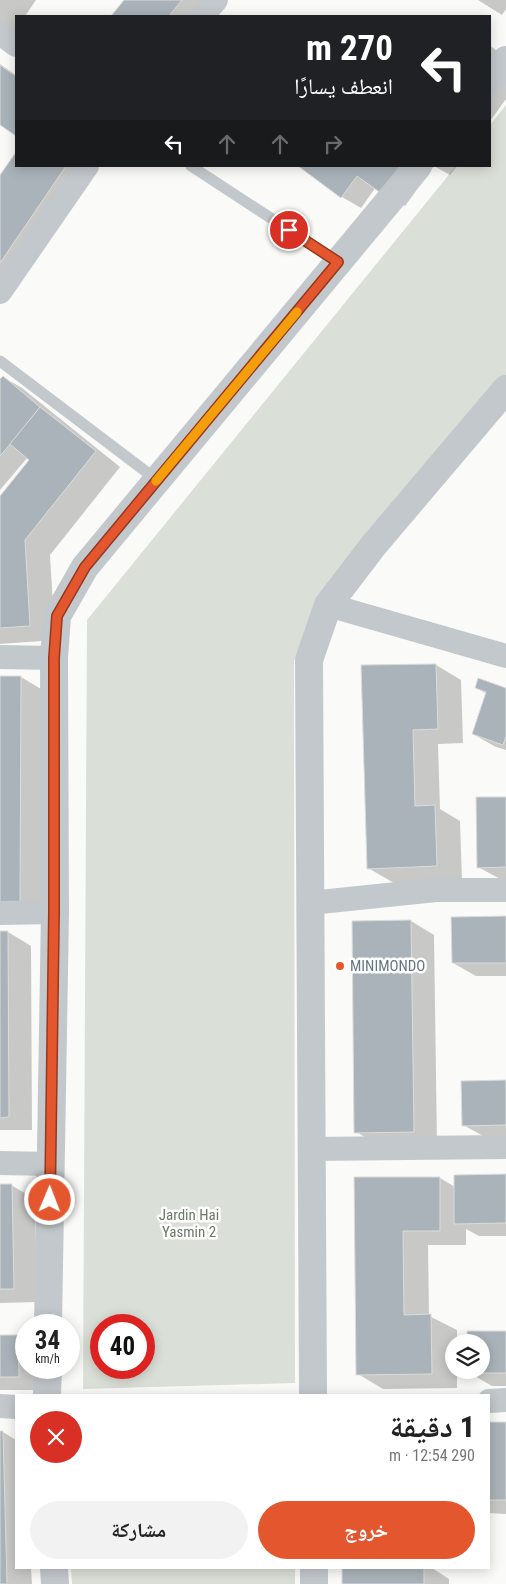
<!DOCTYPE html>
<html lang="ar">
<head>
<meta charset="utf-8">
<style>
  :root { --surface:#fff; --page:#f2f2f2; --text:#222; --muted:#767676; --accent:#e4572e }
  body { margin:0; font-family:"Roboto Condensed","Noto Naskh Arabic",sans-serif; background:var(--page); color:var(--text); direction:rtl; height:100vh; display:flex; flex-direction:column; font-size:19px; white-space:nowrap }
  * { box-sizing:border-box; margin:0 }
  p { font-size:16px; color:var(--muted) }
  .icon { flex:none; width:28px; height:28px; fill:none; stroke:currentColor; stroke-width:2; stroke-linecap:round; stroke-linejoin:round }
  .map { position:relative; flex:1; overflow:hidden; direction:ltr }
  .drawer { position:absolute; left:15px; top:1394px; width:475px; height:175px; display:flex; flex-direction:column; background:var(--surface); border-radius:0px; box-shadow:0 2px 12px #0003; direction:rtl }
  .drawer>* { flex:none }
  .guide { position:absolute; left:15px; top:15px; width:476px; height:152px; border-radius:0px; box-shadow:0 2px 12px #0003; direction:rtl; background:#202124; color:#fff; overflow:hidden }
  .controls { position:absolute; left:445px; top:1334px; display:grid; gap:10px }
  .controls a { display:grid; place-items:center; width:45px; height:45px; border-radius:50%; background:var(--surface); box-shadow:0 2px 12px #0003; font-size:25px }
  .speed { position:absolute; left:15px; top:1314px; display:flex; gap:10px; font-size:25px; font-weight:700; text-align:center }
  .speed>* { display:grid; place-content:center; width:65px; height:65px; border-radius:50%; background:var(--surface); box-shadow:0 2px 12px #0003; line-height:1 }
  .speed small { font-size:12px; font-weight:400 }
  .speed .limit { border:8px solid #d22; background:#fff; color:#111 }
  .pin { position:absolute; display:grid; place-items:center; width:42px; height:42px; color:#fff; margin:-21px; border:2px solid #fff; border-radius:50%; box-shadow:0 1px 5px #0007 }
  .me { position:absolute; width:55px; margin:-28px; rotate:1deg; stroke-linejoin:round; filter:drop-shadow(0 0 4px #0008) }
  .turn { display:flex; align-items:center; gap:18px; height:105px; padding:0 15px; font-size:22px }
  .turn .icon { width:65px; height:65px; stroke-width:2.5 }
  .turn b { display:block; font-size:35px; line-height:42px }
  .lanes { display:flex; align-items:center; height:48px; padding:0 15px; background:#0003; justify-content:center; gap:25px; direction:ltr }
  .lanes .off { opacity:.35 }
  .round { display:grid; place-items:center; flex:none; width:52px; height:52px; border-radius:26px; background:var(--page) }
  .summary { display:flex; align-items:center; justify-content:space-between; height:85px; padding:0 15px }
  h1 { font-size:30px; font-weight:800; line-height:38px }
  .primary-button { display:flex; gap:10px; margin-top:auto; padding:10px 15px }
  .primary-button a { flex:1; height:58px; border-radius:30px; background:var(--accent); color:#fff; font-size:20px; font-weight:800; line-height:58px; text-align:center }
  .primary-button a+a { background:var(--page); color:var(--text) }
  .map>svg:first-child { display:block }
</style>
</head>
<body>
<div class="map">
<svg width="506" height="1584" viewBox="0 0 506 1584">
  <rect width="100%" height="100%" fill="#fafaf8"/>
  <g fill="#dadfd7" fill-rule="evenodd">
    <path d="M 506,105 L 506,405 L 294,660 L 295,1383 L 83,1389 L 87,620 L 456,166 L 490,166 L 490,125 ZM 101,1325 L 144,1325 L 144,1368 L 101,1368 Z"/>
    <polygon points="71,1568 295,1568 295,1584 72,1584"/>
  </g>
  <g fill="#0003">
    <polygon points="0,0 36,0 25,16 16,16 16,30 0,21"/>
    <polygon points="126,0 216,0 203,16 113,16"/>
    <polygon points="478,0 506,0 506,9 502,15"/>
    <polygon points="490,46 506,57 506,99 490,121"/>
    <polygon points="0,64 16,75 16,134 0,123"/>
    <polygon points="16,154 16,166 93,166 0,303 0,177"/>
    <polygon points="300,166 434,166 405,206 376,187 361,208 342,197"/>
    <polygon points="434,166 457,166 450,175"/>
    <polygon points="3,377 22,388 120,467 50,555 55,640 0,644 0,498 31,460 28,457 0,490 0,381"/>
    <polygon points="436,665 461,680 463,743 438,744 440,809 460,821 462,881 394,883 368,868 362,667"/>
    <polygon points="0,677 21,677 46,692 45,917 0,916"/>
    <polygon points="476,688 506,689 506,750 496,747 473,734 487,694"/>
    <polygon points="506,798 506,880 502,880 478,867"/>
    <polygon points="506,918 506,976 476,976 453,963"/>
    <polygon points="411,921 434,935 437,1145 379,1145 356,1132"/>
    <polygon points="0,932 8,932 31,946 32,1130 0,1130"/>
    <polygon points="506,1081 506,1138 487,1138 463,1125"/>
    <polygon points="506,1176 506,1236 479,1236 466,1229 466,1245 428,1245 429,1316 457,1330 457,1342 454,1342 454,1370 457,1370 457,1388 383,1389 358,1374 356,1179 440,1178 455,1187"/>
    <polygon points="11,1185 35,1199 37,1302 0,1303 0,1186"/>
    <polygon points="468,1332 506,1332 506,1386 492,1386 468,1372 468,1370 481,1370 481,1342 468,1342"/>
    <polygon points="0,1336 18,1336 26,1341 26,1368 42,1368 42,1390 0,1390"/>
    <polygon points="489,1423 506,1423 506,1514 489,1513"/>
    <polygon points="0,1432 3,1432 16,1440 16,1568 31,1568 32,1584 0,1584"/>
    <polygon points="344,1568 432,1568 449,1579 449,1584 343,1584"/>
  </g>
  <g fill="#aab3b9" stroke="#dcdcda">
    <polygon points="124,0 182,0 169,16 111,16"/>
    <polygon points="0,65 16,76 16,136 0,125"/>
    <polygon points="16,152 16,166 66,166 0,263 0,175"/>
    <polygon points="298,166 407,166 385,196 357,176 341,198"/>
    <polygon points="3,376 41,408 0,456 0,379"/>
    <polygon points="40,407 96,451 25,540 30,626 0,628 0,496 29,460 10,444"/>
    <polygon points="436,664 438,729 413,730 415,806 435,805 437,866 367,869 361,665"/>
    <polygon points="0,676 21,676 20,903 0,902"/>
    <polygon points="478,678 506,688 506,736 503,745 472,734 486,692 475,688"/>
    <polygon points="476,797 506,797 506,867 477,868"/>
    <polygon points="506,916 506,963 452,963 451,917"/>
    <polygon points="411,920 414,1132 354,1133 352,921"/>
    <polygon points="0,931 8,931 9,1117 0,1118"/>
    <polygon points="506,1080 506,1125 462,1126 461,1081"/>
    <polygon points="506,1174 506,1223 454,1224 454,1175"/>
    <polygon points="354,1177 440,1177 440,1231 403,1231 404,1315 431,1314 432,1374 356,1375"/>
    <polygon points="0,1184 12,1184 14,1289 0,1289"/>
    <polygon points="467,1331 506,1331 506,1373 467,1373 467,1370 481,1370 481,1342 467,1342"/>
    <polygon points="0,1335 18,1335 19,1377 0,1377"/>
    <rect x="489" y="1422" width="17" height="78"/>
    <polygon points="0,1431 3,1431 7,1584 0,1584"/>
    <rect x="342" y="1568" width="82" height="16"/>
  </g>
  <g fill="none" stroke-linecap="round" stroke-linejoin="round">
    <g stroke="#c3c8cc" stroke-width="11">
      <polyline points="191,166 338,262"/>
      <polyline points="0,361 157,480"/>
    </g>
    <g stroke="#c3c8cc" stroke-width="24">
      <polyline points="202,16 216,0"/>
      <polyline points="0,33 16,45"/>
      <polyline points="0,292 87,166"/>
      <polyline points="328,605 506,656"/>
      <polyline points="0,657 54,658"/>
      <polyline points="310,903 436,890 506,890"/>
      <polyline points="0,913 55,912"/>
      <polyline points="311,1149 506,1147"/>
      <polyline points="0,1163 51,1164"/>
      <polyline points="489,1401 506,1400"/>
      <polyline points="0,1406 16,1407"/>
    </g>
    <g stroke="#c3c8cc" stroke-width="28">
      <polyline points="490,79 506,60"/>
      <polyline points="48,1325 55,912 54,658 57,616 85,567 418,166"/>
      <polyline points="47,1395 48,1368"/>
      <polyline points="313,1395 309,660 328,605 373,546 506,389"/>
      <polyline points="54,1568 55,1584"/>
      <polyline points="314,1568 314,1584"/>
    </g>
  </g>
  <g fill="none" stroke-linecap="round" stroke-linejoin="round">
    <g stroke="#94391e" stroke-width="12">
      <polyline id="route" points="50,1200 54,912 54,658 57,616 85,567 338,262 289,230"/>
    </g>
    <use href="#route" stroke="#e4572e" stroke-width="9"/>
    <polyline stroke="#f59e0b" stroke-width="9" points="156,481 297,312"/>
  </g>
  <circle fill="#e4572e" stroke="#fff" stroke-width="2" cx="340" cy="966" r="5"/>
  <g text-anchor="middle" stroke-width="5" stroke-linejoin="round" paint-order="stroke">
    <g font-size="15" fill="#657683" stroke="#fff" text-anchor="start">
      <text x="350" y="971">MINIMONDO</text>
    </g>
    <g font-size="15" fill="#687a64" stroke="#fff">
      <text x="189" y="1220">Jardin Hai<tspan x="189" dy="17">Yasmin 2</tspan></text>
    </g>
  </g>
</svg>
<div class="controls">
<a><svg class="icon" aria-label="layers" viewBox="0 0 24 24"><path d="M12 4l9 5-9 5-9-5zM3 14l9 5 9-5"/></svg></a>
</div>
<div class="speed"><div>34<small>km/h</small></div><div class="limit">40</div></div>
<div class="pin" style="left:289px;top:230px;background:#d93025"><svg class="icon" aria-label="arrive" viewBox="0 0 24 24"><path d="M6 21V4h12l-3 4 3 4H6"/></svg></div>
<svg class="me" style="left:50px;top:1200px" viewBox="-20 -20 40 40"><circle r="17" fill="#e4572e" stroke="#fff" stroke-width="3"/><path d="M0-11L8 9 0 5-8 9z" fill="#fff"/></svg>
<div class="guide">
<div class="turn"><svg class="icon" aria-label="left" viewBox="0 0 24 24"><path d="M17 20v-9H6M10 6l-5 5 5 5"/></svg><div><b>270 m</b>انعطف يسارًا</div></div>
<div class="lanes"><svg class="icon" aria-label="left" viewBox="0 0 24 24"><path d="M17 20v-9H6M10 6l-5 5 5 5"/></svg><svg class="icon off" aria-label="ahead" viewBox="0 0 24 24"><path d="M12 20V5M6 11l6-6 6 6"/></svg><svg class="icon off" aria-label="ahead" viewBox="0 0 24 24"><path d="M12 20V5M6 11l6-6 6 6"/></svg><svg class="icon off" aria-label="right" viewBox="0 0 24 24"><path d="M7 20v-9h11M14 6l5 5-5 5"/></svg></div>
</div>
<section class="drawer">
<div class="summary"><div><h1>1 دقيقة</h1><p>290 m · 12:54</p></div><a class="round" style="background:#d93025;color:#fff"><svg class="icon" aria-label="close" viewBox="0 0 24 24"><path d="M6 6l12 12M18 6L6 18"/></svg></a></div>
<div class="primary-button"><a>خروج</a><a>مشاركة</a></div>
</section>
</div>
</body>
</html>
